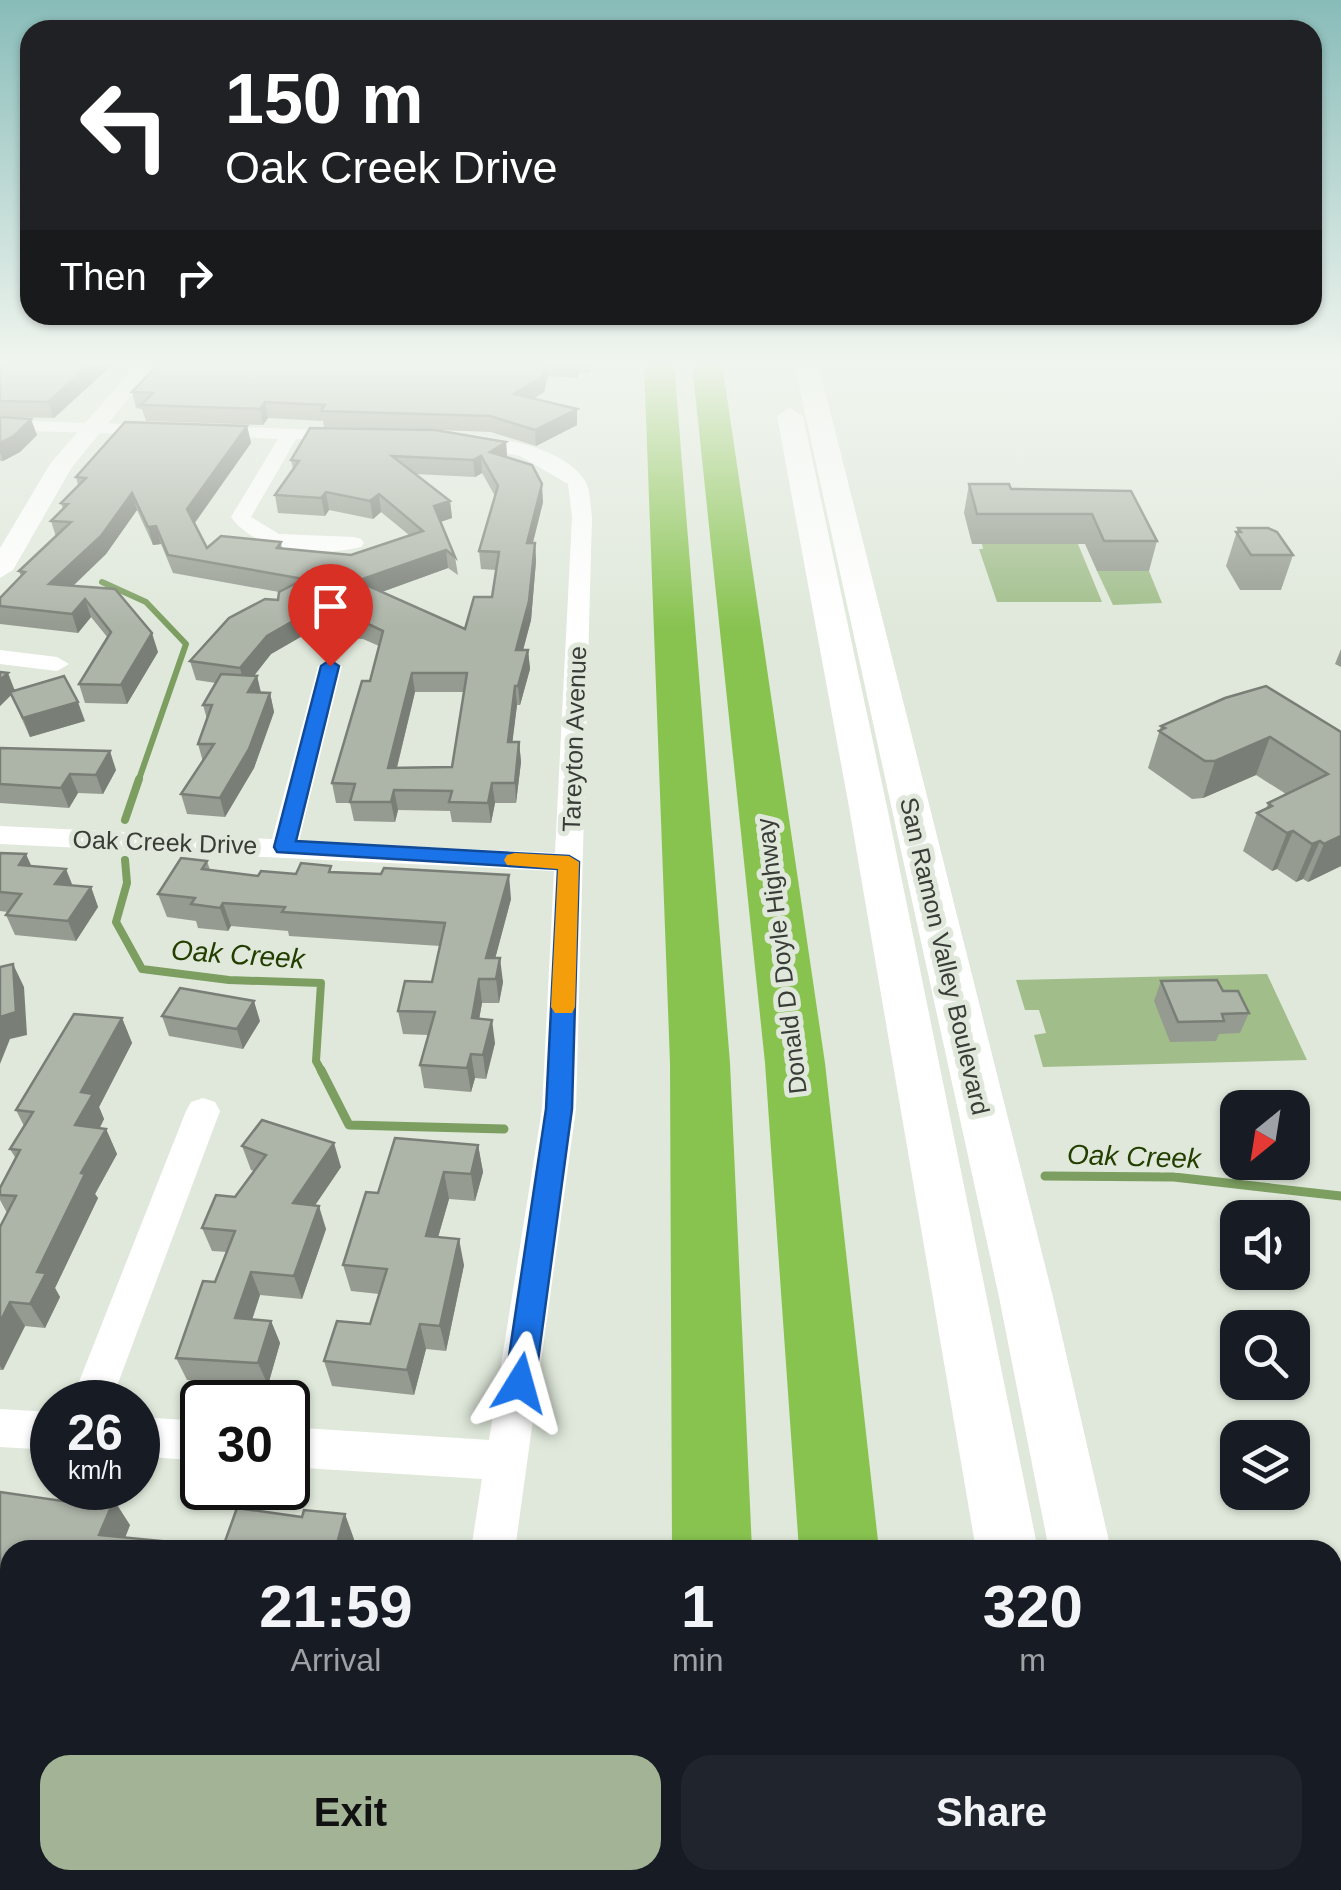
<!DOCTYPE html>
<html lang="en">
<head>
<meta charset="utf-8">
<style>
  :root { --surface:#171b24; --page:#20242c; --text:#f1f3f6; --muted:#9ea1a6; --accent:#a3b496 }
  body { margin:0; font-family:Arial,sans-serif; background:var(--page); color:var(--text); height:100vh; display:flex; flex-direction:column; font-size:38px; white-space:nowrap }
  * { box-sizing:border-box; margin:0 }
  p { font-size:32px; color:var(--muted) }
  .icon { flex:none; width:55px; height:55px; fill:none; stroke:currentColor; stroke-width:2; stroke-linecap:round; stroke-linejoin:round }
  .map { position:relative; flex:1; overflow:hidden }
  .panel { position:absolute; left:0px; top:1540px; width:1342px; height:350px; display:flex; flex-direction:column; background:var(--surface); border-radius:30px 30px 0 0; box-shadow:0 2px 8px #0004 }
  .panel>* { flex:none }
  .top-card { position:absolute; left:20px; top:20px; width:1302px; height:305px; border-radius:30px; box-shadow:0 2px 8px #0004; background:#202124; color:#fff; overflow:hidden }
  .needle { width:65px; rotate:210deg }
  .controls { position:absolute; left:1220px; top:1090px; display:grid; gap:20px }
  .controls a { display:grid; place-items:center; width:90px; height:90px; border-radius:20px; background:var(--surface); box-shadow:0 2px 8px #0004; font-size:50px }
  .speed { position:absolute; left:30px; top:1380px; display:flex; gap:20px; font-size:50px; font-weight:700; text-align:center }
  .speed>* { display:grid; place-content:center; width:130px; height:130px; border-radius:50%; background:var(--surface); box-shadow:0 2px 8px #0004; line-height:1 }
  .speed small { font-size:25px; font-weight:400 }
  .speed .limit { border:5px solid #111; border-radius:15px; background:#fff; color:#111 }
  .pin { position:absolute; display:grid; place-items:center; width:85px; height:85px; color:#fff; margin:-102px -42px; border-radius:50% 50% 50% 0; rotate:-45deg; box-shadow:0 0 10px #0007 }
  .pin .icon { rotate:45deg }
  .me { position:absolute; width:110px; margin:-55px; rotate:8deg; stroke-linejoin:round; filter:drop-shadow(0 0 8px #0008) }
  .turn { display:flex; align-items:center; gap:35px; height:210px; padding:0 40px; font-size:45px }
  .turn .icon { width:130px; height:130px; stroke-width:2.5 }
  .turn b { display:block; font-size:70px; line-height:85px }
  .then { display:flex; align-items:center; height:95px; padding:0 40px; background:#0003; gap:20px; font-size:38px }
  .eta { display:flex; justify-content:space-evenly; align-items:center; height:170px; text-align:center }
  .eta b { font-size:60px; font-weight:800; line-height:70px }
  .action { display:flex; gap:20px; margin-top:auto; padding:20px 40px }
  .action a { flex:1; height:115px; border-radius:30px; background:var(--accent); color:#111; font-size:40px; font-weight:800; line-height:115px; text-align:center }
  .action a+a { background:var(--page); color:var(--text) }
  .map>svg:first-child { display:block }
</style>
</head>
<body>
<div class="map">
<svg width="1341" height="1890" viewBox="0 0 1341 1890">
  <rect width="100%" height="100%" fill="#e0e8db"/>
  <g fill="#a0bd8a">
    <polygon points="982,544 1078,544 1102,602 997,602 979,549 983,549"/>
    <polygon points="1097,571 1149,571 1162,603 1113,605"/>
    <polygon points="1267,974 1307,1060 1043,1067 1034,1035 1046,1033 1039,1010 1025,1010 1016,980"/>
  </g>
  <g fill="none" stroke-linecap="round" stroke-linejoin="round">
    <polyline stroke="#7c9e60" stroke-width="6" points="102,582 146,602 186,644 138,782"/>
    <g stroke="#7c9e60" stroke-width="8">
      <polyline points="125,820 139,779"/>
      <polyline points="125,860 127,883 116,922 142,969 229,980 321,983 316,1061 322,1072"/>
    </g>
    <g stroke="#7c9e60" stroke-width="9">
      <polyline points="321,1070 349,1125 504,1129"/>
      <polyline points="1045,1176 1174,1177 1341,1196"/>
    </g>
    <g fill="#fff" fill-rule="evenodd">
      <polygon points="0,420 157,425 166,430 157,435 0,430"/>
      <path d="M 208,426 L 354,431 L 356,435 L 347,441 L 296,439 L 251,517 L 279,534 L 354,537 L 361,539 L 364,543 L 361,547 C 320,557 257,553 231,517 L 278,439 L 202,435 L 199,431 Z"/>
      <path d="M 468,434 C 504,439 561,447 584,479 C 591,488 590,506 592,517 L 576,1109 L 515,1550 L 471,1550 L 482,1479 L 288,1467 L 288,1427 L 489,1440 L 542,1109 L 554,871 L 0,844 L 0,826 L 272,839 L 318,666 L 330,659 L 342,666 L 299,841 L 555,853 L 572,517 L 568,484 L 520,456 L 461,444 L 461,436 Z"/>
      <polygon points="0,650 57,657 69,664 57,671 0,664"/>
      <polygon points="203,1098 215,1102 220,1111 111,1402 71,1402 186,1111 191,1102"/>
      <polygon points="0,1409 52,1412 52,1450 0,1447"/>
      <polygon points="138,1417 202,1421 202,1461 138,1456"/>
      <polygon points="408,1880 460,1880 458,1890 406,1890"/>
    </g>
    <polygon fill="#fff" fill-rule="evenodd" points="137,363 158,363 72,467 13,570 0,578 0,548 50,464"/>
    <g fill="#fff" fill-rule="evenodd">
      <polygon points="794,363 818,363 1053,1297 1111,1550 1049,1550 999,1297"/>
      <polygon points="790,408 803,416 887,807 1038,1550 976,1550 849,807 777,416"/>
      <polygon points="1027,1880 1099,1880 1101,1890 1029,1890"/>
      <polygon points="1112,1880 1184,1880 1186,1890 1114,1890"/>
    </g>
    <g fill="#88c350" fill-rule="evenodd">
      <polygon points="644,363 674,363 730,1063 752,1550 672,1550 670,1063"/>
      <polygon points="692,363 722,363 825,1063 879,1550 799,1550 765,1063"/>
      <rect x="666" y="1880" width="94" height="10"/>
      <rect x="814" y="1880" width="94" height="10"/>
    </g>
  </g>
  <g fill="#959b90" fill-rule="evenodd">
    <polygon points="0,363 114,363 54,418 7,417 37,435 20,452 3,461 0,461"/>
    <path d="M 160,363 L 593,363 L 590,373 L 579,372 L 577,378 L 548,376 L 544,392 L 533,399 L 577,409 L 577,425 L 536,446 L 491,432 L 436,430 L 506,442 L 507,457 L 543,502 L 533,543 L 535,543 L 536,561 L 531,620 L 523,650 L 528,650 L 530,669 L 520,705 L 517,705 L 512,742 L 519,742 L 521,762 L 516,803 L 495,803 L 491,823 L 452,822 L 450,811 L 398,810 L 395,822 L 354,821 L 350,803 L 336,803 L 332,783 L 370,681 L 379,646 L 363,639 L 304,635 L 271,654 L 254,676 L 257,676 L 261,692 L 270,693 L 274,712 L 254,768 L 225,817 L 187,814 L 181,794 L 203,762 L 198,744 L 207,719 L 203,705 L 216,683 L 196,680 L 190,661 L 278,600 L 279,592 L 173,573 L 161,544 L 153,545 L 137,510 L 106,554 L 73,586 L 158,652 L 127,704 L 85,703 L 79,684 L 108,638 L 91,617 L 78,633 L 0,624 L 0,598 L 21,576 L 19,571 L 56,537 L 51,521 L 63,509 L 61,503 L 78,485 L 76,477 L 247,426 L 251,443 L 194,523 L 207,548 L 281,542 L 282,549 L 351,555 L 409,535 L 381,512 L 373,519 L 329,510 L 325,516 L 278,513 L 275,495 L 293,469 L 291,460 L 432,430 L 324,427 L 323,421 L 268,418 L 263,425 L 146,421 L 142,409 L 136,408 L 132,392 ZM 482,473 L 495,496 L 479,551 L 481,569 L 496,570 L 492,597 L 465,629 L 381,592 L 448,568 L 458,575 L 455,557 L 441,522 L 452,518 L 450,501 L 415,474 L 475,477 ZM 415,692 L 464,692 L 452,767 L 397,768 Z"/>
    <polygon points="969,484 1011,489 1131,491 1157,541 1149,571 1097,571 1085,544 972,544 964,513"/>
    <polygon points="1238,528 1293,555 1281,590 1240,590 1226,566"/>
    <polygon points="1341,649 1341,667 1335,664"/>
    <polygon points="0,672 15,690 85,721 30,737 11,695 0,706"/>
    <polygon points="1161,726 1341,732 1341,866 1308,882 1303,879 1296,882 1277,869 1272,871 1243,851 1257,813 1266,809 1268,803 1286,794 1256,775 1203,798 1192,799 1148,768"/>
    <polygon points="0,748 116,770 103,794 78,793 69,808 0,803"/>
    <polygon points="0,853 72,886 91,887 98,907 76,941 15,935 6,915 8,912 0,911"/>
    <polygon points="207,861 210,870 258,876 333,872 511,899 495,958 503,982 499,1003 482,1003 479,1019 495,1043 486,1079 475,1078 471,1092 424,1088 420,1065 428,1035 403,1034 398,1011 432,982 440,946 289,936 288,931 231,926 228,931 198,928 196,921 167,917 158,894"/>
    <polygon points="1161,981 1223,991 1249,1013 1240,1033 1219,1034 1216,1041 1170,1042 1154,1001"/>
    <polygon points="162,1016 260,1021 243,1049 169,1036"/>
    <polygon points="122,1018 132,1043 99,1107 104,1119 100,1128 106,1129 117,1154 95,1194 98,1198 55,1288 60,1297 45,1328 25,1326 3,1370 0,1370 0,1227 7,1213 0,1200 0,1188 16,1159 10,1149 24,1126 16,1110"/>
    <polygon points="478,1145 483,1172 475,1201 449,1199 438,1237 464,1265 446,1351 426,1349 414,1395 332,1386 324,1361 370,1324 379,1294 351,1291 343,1265 378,1193"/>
    <polygon points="242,1146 341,1167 315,1205 326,1229 302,1299 260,1295 252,1320 271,1321 280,1343 268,1385 187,1380 176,1358 215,1282 227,1252 212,1251 202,1228 235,1197 254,1171 251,1170"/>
    <polygon points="0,1492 130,1525 125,1538 223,1547 354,1539 354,1542 394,1546 10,1550 10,1594 0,1592"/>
    <polygon points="166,1880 229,1880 226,1890 177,1890"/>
  </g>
  <g fill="#797e76">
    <polygon points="92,363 114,363 54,418 48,402"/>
    <polygon points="547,363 548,376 544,392 515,410 514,394"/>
    <polygon points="576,363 578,363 579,372 577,378"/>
    <polygon points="265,402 268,418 263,425 260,409"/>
    <polygon points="577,409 577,425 536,446 535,430"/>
    <polygon points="31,419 37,435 20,452 3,461 0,452 0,443"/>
    <polygon points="247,426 251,443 192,527 187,509"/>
    <polygon points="506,442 507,459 490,452"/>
    <polygon points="481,456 482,473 475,477 473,460"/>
    <polygon points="542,484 543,502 528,561 527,543"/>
    <polygon points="326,492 329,510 325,516 321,498"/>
    <polygon points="132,493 137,510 106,554 55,603 49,584"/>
    <polygon points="379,494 381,512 373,519 370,501"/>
    <polygon points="450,501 452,518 436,523 434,506"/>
    <polygon points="156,526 161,544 153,545 148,527"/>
    <polygon points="535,543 536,561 531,620 518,669 516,650"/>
    <polygon points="446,550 448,568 360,600 357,581"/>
    <polygon points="85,599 91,617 78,633 72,614"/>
    <polygon points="300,617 304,635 271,654 245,687 240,668 267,636"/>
    <polygon points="152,633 158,652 127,704 121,685"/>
    <polygon points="528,650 530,669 520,705 518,686"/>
    <polygon points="8,673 15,691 0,706 0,680"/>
    <polygon points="412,673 415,692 392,787 388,768"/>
    <polygon points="257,676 261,694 248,692"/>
    <polygon points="515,686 517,705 510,762 508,742"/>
    <polygon points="270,693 274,712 254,768 225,817 220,798"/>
    <polygon points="78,702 85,721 30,737 23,718"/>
    <polygon points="1270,737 1256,775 1203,798 1215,761"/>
    <polygon points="519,742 521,762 516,803 515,783"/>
    <polygon points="110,751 116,770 103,794 96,775"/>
    <polygon points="70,774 78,793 69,808 61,788"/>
    <polygon points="492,783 495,803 491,823 488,803"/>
    <polygon points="394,790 398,810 395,822 391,802"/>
    <polygon points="1293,831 1277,869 1272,871 1287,833"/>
    <polygon points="1341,836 1341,866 1308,882 1324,844"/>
    <polygon points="1320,841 1303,879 1296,882 1312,844"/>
    <polygon points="26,854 35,874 19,865"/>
    <polygon points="66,869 74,889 55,884"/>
    <polygon points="509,875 511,899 489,982 486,958"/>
    <polygon points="91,887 98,907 76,941 68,921"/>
    <polygon points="223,903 231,926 228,931 220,908"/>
    <polygon points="500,958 503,982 499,1003 496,979"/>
    <polygon points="13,964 24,987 27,1035 10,1039 0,1064 0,1017"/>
    <polygon points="479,979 482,1003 475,1042 472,1018"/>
    <polygon points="254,1001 260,1021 243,1049 237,1029"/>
    <polygon points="122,1018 132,1043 99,1107 104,1119 87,1151 75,1125 81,1092"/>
    <polygon points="492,1020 495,1043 486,1079 483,1055"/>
    <polygon points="471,1054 475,1078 471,1092 467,1068"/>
    <polygon points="106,1129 117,1154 95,1194 98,1198 55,1288 60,1297 45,1328 30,1304 37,1272 81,1173"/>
    <polygon points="334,1143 341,1167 301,1226 293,1203"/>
    <polygon points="478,1145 483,1172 475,1201 471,1174"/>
    <polygon points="444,1172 449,1199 431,1262 426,1236"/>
    <polygon points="319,1206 326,1229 302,1299 294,1276"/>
    <polygon points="459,1239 464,1265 446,1351 440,1326"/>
    <polygon points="251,1272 260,1295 245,1341 235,1318"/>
    <polygon points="10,1302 25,1326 3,1370 0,1366 0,1322"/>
    <polygon points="271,1321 280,1343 268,1385 258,1363"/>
    <polygon points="420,1324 426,1349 414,1395 407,1370"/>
    <polygon points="114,1500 130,1525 120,1550 99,1535"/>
    <polygon points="345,1514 354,1539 352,1550 338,1540"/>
    <polygon points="208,1880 229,1880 226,1890 216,1890"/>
  </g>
  <g fill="#adb4a8" stroke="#797e76" stroke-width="2.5" fill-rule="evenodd">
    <polygon points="0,363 92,363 48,402 0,401"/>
    <polygon points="160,363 547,363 543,376 514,394 577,409 535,430 490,416 321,411 325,405 265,402 260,409 141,405 153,393 132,392"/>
    <polygon points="0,417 31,419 14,436 0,443"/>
    <path d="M 125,422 L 247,426 L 187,509 L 207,548 L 221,536 L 281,542 L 277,548 L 351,555 L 423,531 L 379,494 L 370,501 L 326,492 L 321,498 L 275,495 L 299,461 L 291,460 L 310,428 L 435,430 L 506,442 L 490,452 L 532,465 L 542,484 L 527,543 L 535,543 L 529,601 L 516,650 L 528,650 L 518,686 L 515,686 L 508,742 L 519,742 L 515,783 L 492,783 L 488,803 L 449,802 L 452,791 L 394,790 L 391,802 L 350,802 L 355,784 L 332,783 L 362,681 L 370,681 L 383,631 L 360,620 L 300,617 L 267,636 L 240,668 L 190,661 L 229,618 L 265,599 L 278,600 L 279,592 L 304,579 L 168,555 L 156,526 L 148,527 L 132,493 L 101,536 L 49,584 L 115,589 L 152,633 L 121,685 L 79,684 L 111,632 L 85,599 L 72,614 L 0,606 L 0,598 L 25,572 L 19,571 L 71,522 L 51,521 L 68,504 L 61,503 L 86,478 L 76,477 ZM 392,456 L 473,460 L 481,456 L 498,486 L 479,551 L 499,552 L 492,597 L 474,597 L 465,629 L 357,581 L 446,550 L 455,557 L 434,506 L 450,501 ZM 412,673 L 467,673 L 452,767 L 388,768 Z"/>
    <polygon points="969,484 1009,484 1011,489 1131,491 1157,541 1104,541 1092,514 977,514"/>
    <polygon points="1238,528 1268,528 1277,532 1293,555 1251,555 1236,532 1241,532"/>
    <polygon points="0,672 8,673 0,680"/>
    <polygon points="221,674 257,676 248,692 270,693 249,749 220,798 181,794 214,744 198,744 212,705 203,705"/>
    <polygon points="64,676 78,702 23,718 10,692"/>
    <polygon points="1266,686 1341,732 1341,836 1324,844 1320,841 1312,844 1293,831 1287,833 1257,813 1272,806 1268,803 1328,774 1270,737 1215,761 1205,761 1159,731 1165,728 1161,726 1225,698"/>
    <polygon points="0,748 110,751 96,775 70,774 61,788 0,784"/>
    <polygon points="0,853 26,854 19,865 66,869 55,884 91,887 68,921 6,915 21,894 0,892"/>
    <polygon points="181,858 207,861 202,869 258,876 261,871 296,874 301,863 331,866 329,872 381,874 384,868 509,875 486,958 500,958 496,979 479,979 472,1018 492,1020 483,1055 471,1054 467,1068 420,1065 435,1012 398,1011 405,981 432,982 445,923 282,912 285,907 223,903 220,908 191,904 195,898 158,894"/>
    <polygon points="13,964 16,1012 0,1017 0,967"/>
    <polygon points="1217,980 1223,991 1238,991 1249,1013 1222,1014 1224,1021 1178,1022 1161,981"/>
    <polygon points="180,988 254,1001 237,1029 162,1016"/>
    <polygon points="74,1014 122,1018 81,1092 93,1094 75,1125 106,1129 81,1173 85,1174 37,1272 46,1273 30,1304 10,1302 0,1322 0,1227 16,1196 0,1195 0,1188 20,1150 10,1149 33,1112 16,1110"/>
    <polygon points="262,1120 334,1143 293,1203 319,1206 294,1276 251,1272 235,1318 271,1321 258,1363 176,1358 203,1281 215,1282 235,1231 202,1228 216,1195 235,1197 266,1155 242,1146"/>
    <polygon points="395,1138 478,1145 471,1174 444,1172 426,1236 459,1239 440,1326 420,1324 407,1370 324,1361 337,1321 370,1324 387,1269 343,1265 366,1192 378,1193"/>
    <polygon points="0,1492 69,1502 72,1495 114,1500 99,1535 223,1547 237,1508 302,1517 304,1510 345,1514 338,1540 394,1546 393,1550 10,1550 10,1573 0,1572"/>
  </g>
  <linearGradient id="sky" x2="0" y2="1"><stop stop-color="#88bcb9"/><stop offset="0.58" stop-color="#f1f5ef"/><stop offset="1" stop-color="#f1f5ef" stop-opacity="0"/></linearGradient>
  <rect width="1341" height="627" fill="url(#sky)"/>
  <polygon fill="#1a73e8" stroke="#114b97" stroke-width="2.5" points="330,660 339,666 296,841 569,856 579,862 572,1109 535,1383 531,1393 520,1397 509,1393 505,1383 546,1109 558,869 277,852 274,847 321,666"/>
  <polygon fill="#f59e0b" points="515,853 569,856 579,862 575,1007 572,1013 555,1013 551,1007 558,869 507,865 504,860 507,855"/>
  <g text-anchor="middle" stroke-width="10" stroke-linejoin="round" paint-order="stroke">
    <g font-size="25" fill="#393c37" stroke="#e0e8db">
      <text transform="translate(574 739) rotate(-88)" y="9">Tareyton Avenue</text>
      <text transform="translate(165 842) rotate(2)" y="9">Oak Creek Drive</text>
      <text transform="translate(781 956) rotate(-97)" y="9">Donald D Doyle Highway</text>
      <text transform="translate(945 956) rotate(77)" y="9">San Ramon Valley Boulevard</text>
    </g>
    <g font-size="28" font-style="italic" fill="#223f00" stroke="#e0e8db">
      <text transform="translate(238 954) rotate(4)" y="10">Oak Creek</text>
      <text transform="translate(1134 1156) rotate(2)" y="10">Oak Creek</text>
    </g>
  </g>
</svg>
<div class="controls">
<a><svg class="needle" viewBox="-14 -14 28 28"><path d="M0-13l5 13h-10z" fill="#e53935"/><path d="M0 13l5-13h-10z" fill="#9ea1a6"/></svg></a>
<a><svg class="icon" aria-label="sound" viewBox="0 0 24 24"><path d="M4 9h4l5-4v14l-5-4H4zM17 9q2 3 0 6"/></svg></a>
<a><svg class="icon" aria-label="search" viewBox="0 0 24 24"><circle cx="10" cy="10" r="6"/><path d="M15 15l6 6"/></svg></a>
<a><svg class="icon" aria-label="layers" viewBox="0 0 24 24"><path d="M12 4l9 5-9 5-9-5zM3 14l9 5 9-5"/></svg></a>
</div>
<div class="speed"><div>26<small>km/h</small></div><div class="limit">30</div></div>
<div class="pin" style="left:330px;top:666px;background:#d93025"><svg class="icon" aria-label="arrive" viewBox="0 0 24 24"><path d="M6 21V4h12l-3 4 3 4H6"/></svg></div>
<svg class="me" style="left:520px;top:1383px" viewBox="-20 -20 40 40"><path d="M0-17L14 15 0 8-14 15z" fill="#1a73e8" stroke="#fff" stroke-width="4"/></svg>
<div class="top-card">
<div class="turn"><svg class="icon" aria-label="left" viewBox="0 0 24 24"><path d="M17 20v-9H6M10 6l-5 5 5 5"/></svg><div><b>150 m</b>Oak Creek Drive</div></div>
<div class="then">Then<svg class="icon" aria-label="right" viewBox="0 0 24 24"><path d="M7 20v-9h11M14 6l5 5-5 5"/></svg></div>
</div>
<section class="panel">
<div class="eta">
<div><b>21:59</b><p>Arrival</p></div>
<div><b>1</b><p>min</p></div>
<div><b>320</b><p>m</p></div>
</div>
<div class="action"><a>Exit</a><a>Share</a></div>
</section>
</div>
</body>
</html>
